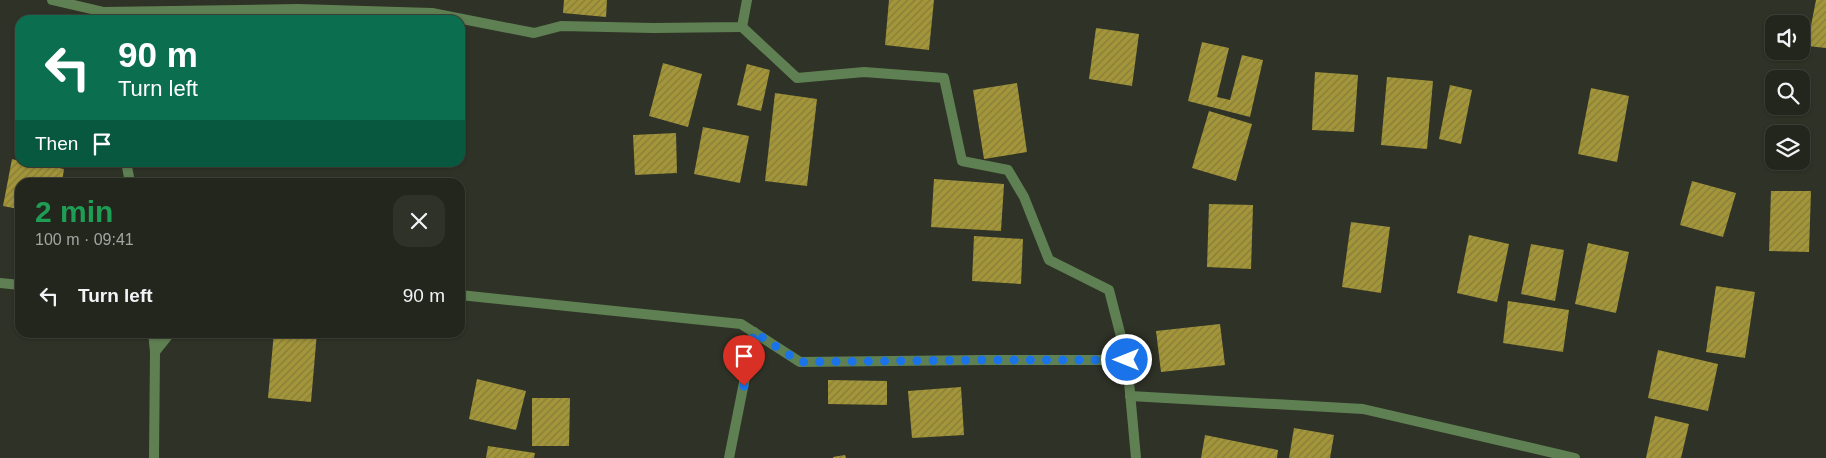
<!DOCTYPE html>
<html lang="en">
<head>
<meta charset="utf-8">
<style>
  :root { --surface:#23261c; --page:#2f3229; --text:#f1f3f6; --muted:#a3a5a3; --line:#40433b }
  body { margin:0; font-family:Arial,sans-serif; background:var(--page); color:var(--text); height:100vh; display:flex; flex-direction:column; font-size:19px; white-space:nowrap }
  * { box-sizing:border-box; margin:0 }
  p { font-size:16px; color:var(--muted) }
  .icon { flex:none; width:28px; height:28px; fill:none; stroke:currentColor; stroke-width:2; stroke-linecap:round; stroke-linejoin:round }
  .map { position:relative; flex:1; overflow:hidden }
  .side { position:absolute; left:15px; top:178px; width:450px; height:160px; display:flex; flex-direction:column; background:var(--surface); border-radius:15px; box-shadow:0 1px 4px #0004,0 0 0 1px var(--line) }
  .side>* { flex:none }
  .guide { position:absolute; left:15px; top:15px; width:450px; height:152px; border-radius:15px; box-shadow:0 1px 4px #0004,0 0 0 1px var(--line); background:#0b6e4f; color:#fff; overflow:hidden }
  .fabs { position:absolute; left:1765px; top:15px; display:grid; gap:10px }
  .fabs a { display:grid; place-items:center; width:45px; height:45px; border-radius:10px; background:var(--surface); box-shadow:0 1px 4px #0004,0 0 0 1px var(--line); font-size:25px }
  .pin { position:absolute; display:grid; place-items:center; width:42px; height:42px; color:#fff; margin:-51px -21px; border-radius:50% 50% 50% 0; rotate:-45deg; box-shadow:0 0 5px #0007 }
  .pin .icon { rotate:45deg }
  .me { position:absolute; width:55px; margin:-28px; rotate:270deg; stroke-linejoin:round; filter:drop-shadow(0 0 4px #0008) }
  .turn { display:flex; align-items:center; gap:18px; height:105px; padding:0 20px; font-size:22px }
  .turn .icon { width:65px; height:65px; stroke-width:2.5 }
  .turn b { display:block; font-size:35px; line-height:42px }
  .then { display:flex; align-items:center; height:48px; padding:0 20px; background:#0003; gap:10px; font-size:19px }
  .round { display:grid; place-items:center; flex:none; width:52px; height:52px; border-radius:15px; background:var(--page) }
  .summary { display:flex; align-items:center; justify-content:space-between; height:85px; padding:0 20px }
  h1 { font-size:30px; font-weight:700; line-height:38px; color:#1e9e55 }
  ul { padding:0; list-style:none }
  li { display:flex; align-items:center; gap:15px; height:65px; padding:0 20px }
  li div { flex:1 }
  li b { display:block; font-size:19px }
  li em { font-style:normal }
  .map>svg:first-child { display:block }
</style>
</head>
<body>
<div class="map">
<svg width="1826" height="458" viewBox="0 0 1826 458">
  <defs>
    <pattern id="building-hatch" width="6" height="6" patternUnits="userSpaceOnUse" patternTransform="scale(1.25)"><rect width="6" height="6" fill="#a3953a"/><path d="M-1 1l2-2M0 6l6-6M5 7l2-2" fill="none" stroke="#867c3c"/></pattern>
  </defs>
  <rect width="100%" height="100%" fill="#2f3226"/>
  <g fill="url(#building-hatch)">
    <polygon points="564,0 607,0 606,17 563,13"/>
    <polygon points="889,0 934,0 929,50 885,45"/>
    <polygon points="1816,0 1826,0 1826,48 1807,46"/>
    <polygon points="1096,28 1139,34 1132,86 1089,79"/>
    <polygon points="1202,42 1229,48 1217,97 1230,100 1242,55 1263,60 1250,117 1188,101"/>
    <polygon points="663,63 702,74 688,127 649,116"/>
    <polygon points="747,64 770,70 761,111 737,105"/>
    <polygon points="1315,72 1358,75 1354,132 1312,130"/>
    <polygon points="1387,77 1433,81 1427,149 1381,145"/>
    <polygon points="1017,83 1027,152 984,159 973,90"/>
    <polygon points="1450,85 1472,90 1461,144 1439,139"/>
    <polygon points="1591,88 1629,96 1617,162 1578,154"/>
    <polygon points="775,93 817,99 807,186 765,181"/>
    <polygon points="1209,111 1252,124 1236,181 1192,168"/>
    <polygon points="703,127 749,136 740,183 694,174"/>
    <polygon points="676,133 677,173 635,175 633,135"/>
    <polygon points="12,159 20,161 20,162 30,162 64,169 62,182 20,182 20,223 16,222 18,209 3,206"/>
    <polygon points="934,179 1004,184 1001,231 931,227"/>
    <polygon points="1692,181 1736,193 1723,237 1680,225"/>
    <polygon points="1771,191 1811,191 1809,252 1769,251"/>
    <polygon points="1209,204 1253,205 1251,269 1207,267"/>
    <polygon points="1351,222 1390,227 1381,293 1342,287"/>
    <polygon points="1469,235 1509,244 1497,302 1457,293"/>
    <polygon points="974,236 1023,239 1021,284 972,281"/>
    <polygon points="1588,243 1629,252 1616,313 1575,304"/>
    <polygon points="1531,244 1564,250 1555,301 1521,294"/>
    <polygon points="1716,286 1755,292 1745,358 1706,352"/>
    <polygon points="1508,301 1569,310 1563,352 1503,343"/>
    <polygon points="1220,324 1225,365 1161,372 1156,331"/>
    <polygon points="274,332 317,332 311,402 268,398"/>
    <polygon points="1658,350 1718,364 1708,411 1648,398"/>
    <polygon points="477,379 526,391 516,430 469,419"/>
    <polygon points="828,380 887,381 887,405 828,404"/>
    <polygon points="961,387 964,435 912,438 908,391"/>
    <polygon points="532,398 570,398 569,446 532,446"/>
    <polygon points="1655,416 1689,424 1681,458 1646,458"/>
    <polygon points="1294,428 1334,435 1330,458 1289,458"/>
    <polygon points="1205,435 1278,450 1277,458 1201,458"/>
    <polygon points="488,446 535,453 534,458 486,458"/>
    <polygon points="845,455 846,458 833,458 833,457"/>
  </g>
  <g fill="none" stroke-linecap="round" stroke-linejoin="round">
    <g stroke="#5f8052" stroke-width="10">
      <polyline points="52,0 104,12 298,9 432,13 534,33 561,26 653,28 742,27 747,0"/>
      <polyline points="126,162 130,182"/>
      <polyline points="0,283 20,285"/>
      <polyline points="460,295 741,324 800,362 984,360 1127,360 1109,290 1049,260 1024,197 1008,170 962,161 944,78 864,72 797,78 742,27"/>
      <polyline points="153,332 155,352 154,458"/>
      <polyline points="155,352 171,332"/>
      <polyline points="1127,360 1136,458"/>
      <polyline points="1130,396 1363,409 1575,458"/>
      <polyline points="729,458 754,332"/>
    </g>
  </g>
  <g fill="none" stroke-linecap="round" stroke-linejoin="round">
    <polyline stroke="#1a73e8" stroke-width="9" stroke-dasharray="0 16.2" points="744,386 754,332 800,362 984,360 1127,360"/>
  </g>
</svg>
<div class="fabs">
<a><svg class="icon" aria-label="sound" viewBox="0 0 24 24"><path d="M4 9h4l5-4v14l-5-4H4zM17 9q2 3 0 6"/></svg></a>
<a><svg class="icon" aria-label="search" viewBox="0 0 24 24"><circle cx="10" cy="10" r="6"/><path d="M15 15l6 6"/></svg></a>
<a><svg class="icon" aria-label="layers" viewBox="0 0 24 24"><path d="M12 4l9 5-9 5-9-5zM3 14l9 5 9-5"/></svg></a>
</div>
<div class="pin" style="left:744px;top:386px;background:#d93025"><svg class="icon" aria-label="arrive" viewBox="0 0 24 24"><path d="M6 21V4h12l-3 4 3 4H6"/></svg></div>
<svg class="me" style="left:1127px;top:360px" viewBox="-20 -20 40 40"><circle r="17" fill="#1a73e8" stroke="#fff" stroke-width="3"/><path d="M0-11L8 9 0 5-8 9z" fill="#fff"/></svg>
<div class="guide">
<div class="turn"><svg class="icon" aria-label="left" viewBox="0 0 24 24"><path d="M17 20v-9H6M10 6l-5 5 5 5"/></svg><div><b>90 m</b>Turn left</div></div>
<div class="then">Then<svg class="icon" aria-label="arrive" viewBox="0 0 24 24"><path d="M6 21V4h12l-3 4 3 4H6"/></svg></div>
</div>
<section class="side">
<div class="summary"><div><h1>2 min</h1><p>100 m · 09:41</p></div><a class="round"><svg class="icon" aria-label="close" viewBox="0 0 24 24"><path d="M6 6l12 12M18 6L6 18"/></svg></a></div>
<ul>
<li><svg class="icon" aria-label="left" viewBox="0 0 24 24"><path d="M17 20v-9H6M10 6l-5 5 5 5"/></svg><div><b>Turn left</b></div><em>90 m</em></li>
</ul>
</section>
</div>
</body>
</html>
